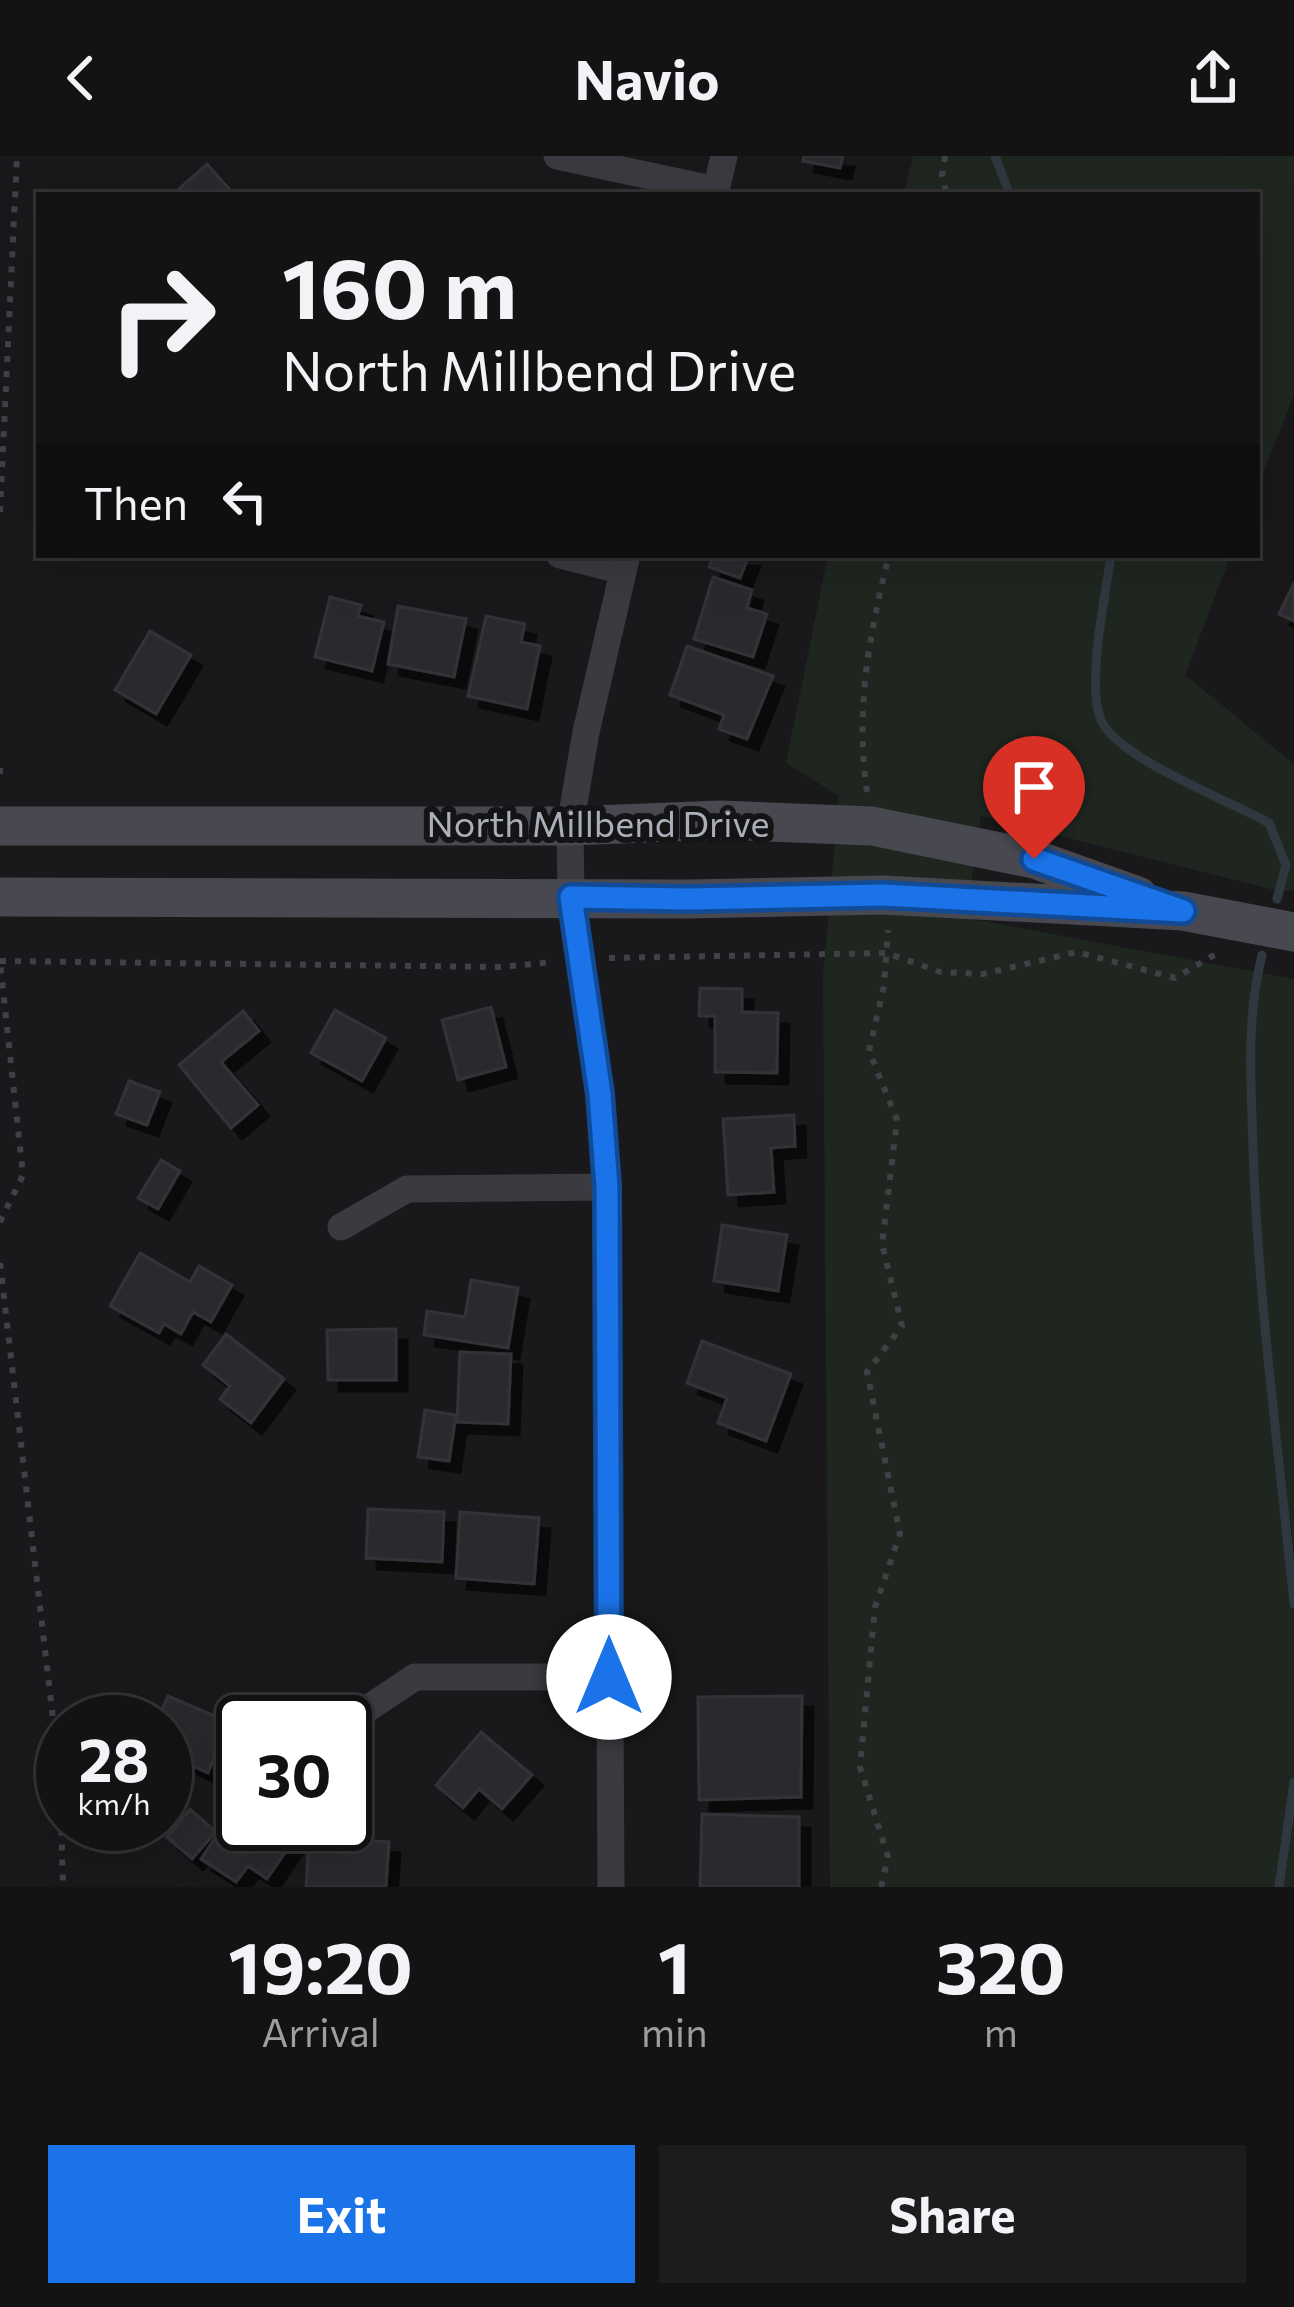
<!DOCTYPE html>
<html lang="en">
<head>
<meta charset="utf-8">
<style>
  :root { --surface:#131314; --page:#1c1c1d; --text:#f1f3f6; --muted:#9d9ea0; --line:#323234; --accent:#1a73e8 }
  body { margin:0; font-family:Commissioner,sans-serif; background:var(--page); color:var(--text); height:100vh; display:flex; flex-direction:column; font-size:45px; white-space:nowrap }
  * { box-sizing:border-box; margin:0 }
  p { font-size:39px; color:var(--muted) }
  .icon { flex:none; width:66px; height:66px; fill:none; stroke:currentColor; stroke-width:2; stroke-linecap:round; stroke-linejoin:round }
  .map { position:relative; height:1731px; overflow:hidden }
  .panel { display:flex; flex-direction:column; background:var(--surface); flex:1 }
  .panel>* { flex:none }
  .banner { position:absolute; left:36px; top:36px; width:1224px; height:366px; border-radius:0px; box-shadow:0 12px 48px #0002,0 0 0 3px var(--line); background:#131314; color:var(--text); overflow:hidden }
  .speed { position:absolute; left:36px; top:1539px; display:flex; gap:24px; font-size:60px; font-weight:700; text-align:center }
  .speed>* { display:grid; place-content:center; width:156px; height:156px; border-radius:50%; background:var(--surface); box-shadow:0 12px 48px #0002,0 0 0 3px var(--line); line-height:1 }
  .speed small { font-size:30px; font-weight:400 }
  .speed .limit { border:6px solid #111; border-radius:18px; background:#fff; color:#111 }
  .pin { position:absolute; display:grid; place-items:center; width:102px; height:102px; color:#fff; margin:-123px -51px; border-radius:50% 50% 50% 0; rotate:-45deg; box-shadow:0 0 12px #0007 }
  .pin .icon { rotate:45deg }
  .me { position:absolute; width:132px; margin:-66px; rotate:0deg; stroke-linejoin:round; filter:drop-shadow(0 0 9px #0008) }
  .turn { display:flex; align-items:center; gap:42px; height:252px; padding:0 48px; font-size:54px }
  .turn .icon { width:156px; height:156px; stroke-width:2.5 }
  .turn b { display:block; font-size:84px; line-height:102px }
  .then { display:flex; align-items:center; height:114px; padding:0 48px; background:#0003; gap:24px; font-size:45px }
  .eta { display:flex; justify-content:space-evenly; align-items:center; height:204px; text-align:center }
  .eta b { font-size:72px; font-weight:700; line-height:84px }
  .action { display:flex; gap:24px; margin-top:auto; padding:24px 48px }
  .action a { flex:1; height:138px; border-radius:0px; background:var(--accent); color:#fff; font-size:48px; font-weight:700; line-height:138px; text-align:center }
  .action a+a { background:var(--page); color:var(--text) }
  header { display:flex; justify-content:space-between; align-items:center; height:156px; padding:0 48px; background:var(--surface); font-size:54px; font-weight:700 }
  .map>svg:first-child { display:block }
</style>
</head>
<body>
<header><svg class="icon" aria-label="back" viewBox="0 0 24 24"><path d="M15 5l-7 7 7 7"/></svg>Navio<svg class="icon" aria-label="share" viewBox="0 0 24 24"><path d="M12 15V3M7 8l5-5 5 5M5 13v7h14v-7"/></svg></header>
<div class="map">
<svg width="1294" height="1731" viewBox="0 0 1294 1731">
  <defs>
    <filter id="shadow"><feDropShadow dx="11" dy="11" stdDeviation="0" flood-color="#0009"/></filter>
  </defs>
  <rect width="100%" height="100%" fill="#19191b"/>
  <g fill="#1f2620">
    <polygon points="913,0 1294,0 1294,239 1257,333 1257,39 904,39"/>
    <polygon points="828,399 1231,399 1185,519 1294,608 1294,734 1278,735 981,660 966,762 1294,823 1294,1731 830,1731 823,820 839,640 786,607"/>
  </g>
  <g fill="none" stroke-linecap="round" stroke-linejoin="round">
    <g stroke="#2f373f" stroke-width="9">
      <polyline points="995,0 1010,39"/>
      <path d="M 1111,399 C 1106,437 1085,533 1102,566 C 1120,603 1230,645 1269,667 L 1286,709 L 1277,743"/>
      <path d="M 1262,799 C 1246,863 1251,926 1253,991 C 1258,1144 1279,1296 1294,1448"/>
      <polyline points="1279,1731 1294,1626"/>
    </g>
  </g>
  <g fill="#2c2c2f" stroke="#333337" stroke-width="3" filter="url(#shadow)">
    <polygon points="804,0 843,0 840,12 803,5"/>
    <polygon points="207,8 235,39 172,39"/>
    <polygon points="713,399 749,399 740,422 709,411"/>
    <polygon points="713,421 752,434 747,452 767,458 753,501 694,483"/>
    <polygon points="1294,427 1294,465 1279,458"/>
    <polygon points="330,441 361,449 358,460 384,466 372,515 315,501"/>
    <polygon points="398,450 466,463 454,521 388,508"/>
    <polygon points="486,460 525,468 521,486 540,490 527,553 468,540"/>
    <polygon points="150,475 191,499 156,558 115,534"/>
    <polygon points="687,490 773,520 747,583 719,573 724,559 670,539"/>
    <polygon points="700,832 742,833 742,856 778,857 777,917 715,916 715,860 699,860"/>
    <polygon points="491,851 506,911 458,924 442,864"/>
    <polygon points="335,854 386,882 362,925 311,897"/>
    <polygon points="243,855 259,875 221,906 258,949 231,972 179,909"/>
    <polygon points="129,925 160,936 147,969 116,958"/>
    <polygon points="794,959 795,990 771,992 774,1036 728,1039 723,963"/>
    <polygon points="161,1004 180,1015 158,1053 138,1042"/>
    <polygon points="722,1069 787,1079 778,1135 714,1125"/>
    <polygon points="140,1097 190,1126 199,1110 232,1129 211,1166 193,1156 181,1178 164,1168 159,1177 110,1150"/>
    <polygon points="471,1124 518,1132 508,1192 424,1179 427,1155 465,1161"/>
    <polygon points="396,1173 396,1224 328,1224 327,1174"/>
    <polygon points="226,1178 284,1223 251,1267 220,1243 230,1230 203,1209"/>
    <polygon points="702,1185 791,1218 766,1285 718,1267 727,1242 687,1227"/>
    <polygon points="460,1196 511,1198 508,1268 457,1266"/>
    <polygon points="425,1254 456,1259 449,1305 418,1301"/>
    <polygon points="368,1353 444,1356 442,1406 366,1402"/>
    <polygon points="460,1356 539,1362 534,1428 456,1422"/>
    <polygon points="168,1540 229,1566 208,1617 173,1601 179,1586 165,1581 165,1566 156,1566"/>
    <polygon points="802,1540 801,1641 699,1644 698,1541"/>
    <polygon points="481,1576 532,1619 502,1653 479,1633 463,1652 436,1629"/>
    <polygon points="240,1645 243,1668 274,1668 295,1682 267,1723 248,1710 236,1726 201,1703"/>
    <polygon points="190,1653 216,1676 192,1703 167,1681"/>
    <polygon points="702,1658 799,1661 799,1731 700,1731"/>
    <polygon points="309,1681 389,1686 386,1731 306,1731"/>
  </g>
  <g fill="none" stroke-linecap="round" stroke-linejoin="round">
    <g stroke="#404147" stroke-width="6" stroke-dasharray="6 9" stroke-linecap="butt">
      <polyline points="945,0 942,20 947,39"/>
      <polyline points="0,356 17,0"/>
      <polyline points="0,612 0,622"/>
      <path d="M 867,636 C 855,554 869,479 889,399"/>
      <polyline points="609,802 887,797 940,816 983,818 1077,796 1175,822 1216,798"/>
      <polyline points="0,805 501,811 554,806"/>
      <polyline points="0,1066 23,1019 0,806"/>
      <polyline points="0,1107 60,1623 63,1731"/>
      <polyline points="881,1731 888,1701 860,1611 875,1451 900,1378 867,1216 902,1170 882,1088 897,964 869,895 884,830 888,774"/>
    </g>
    <g stroke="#3a3a40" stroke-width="27">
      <polyline points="557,0 716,34"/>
      <polyline points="715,39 724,0"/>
      <polyline points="560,399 623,415"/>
      <polyline points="341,1071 407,1033 607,1031"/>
      <polyline points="358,1559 415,1521 609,1521"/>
      <polyline points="611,1731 607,1031 600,938 571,741 570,670 586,576 627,399"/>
    </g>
    <g stroke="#484950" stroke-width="39">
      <polyline points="0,670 570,670 720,664 872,670 1034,703 1138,740"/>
      <polyline points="0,741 688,743 883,739 1183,755 1294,776"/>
    </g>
  </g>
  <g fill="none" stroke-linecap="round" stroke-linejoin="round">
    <g stroke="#114b97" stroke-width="30">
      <polyline id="route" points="609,1521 607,1031 600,938 571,741 688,743 883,739 1183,755 1034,703"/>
    </g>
    <use href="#route" stroke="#1a73e8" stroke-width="21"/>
  </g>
  <g text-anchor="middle" stroke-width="12" stroke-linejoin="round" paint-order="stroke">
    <g font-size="36" fill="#abafba" stroke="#141416">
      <text x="598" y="681">North Millbend Drive</text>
    </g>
  </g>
</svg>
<div class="speed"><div>28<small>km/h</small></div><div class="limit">30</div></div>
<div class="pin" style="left:1034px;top:703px;background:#d93025"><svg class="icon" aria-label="arrive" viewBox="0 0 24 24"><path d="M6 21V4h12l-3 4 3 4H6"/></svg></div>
<svg class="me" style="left:609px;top:1521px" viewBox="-20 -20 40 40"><circle r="19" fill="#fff"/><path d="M0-13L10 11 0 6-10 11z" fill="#1a73e8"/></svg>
<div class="banner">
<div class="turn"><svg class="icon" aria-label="right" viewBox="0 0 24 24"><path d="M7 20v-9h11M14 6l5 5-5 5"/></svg><div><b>160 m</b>North Millbend Drive</div></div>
<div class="then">Then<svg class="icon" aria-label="left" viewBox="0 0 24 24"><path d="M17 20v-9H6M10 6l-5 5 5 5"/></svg></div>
</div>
</div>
<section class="panel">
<div class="eta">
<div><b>19:20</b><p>Arrival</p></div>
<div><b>1</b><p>min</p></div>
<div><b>320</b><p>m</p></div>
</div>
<div class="action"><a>Exit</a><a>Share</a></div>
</section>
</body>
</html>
